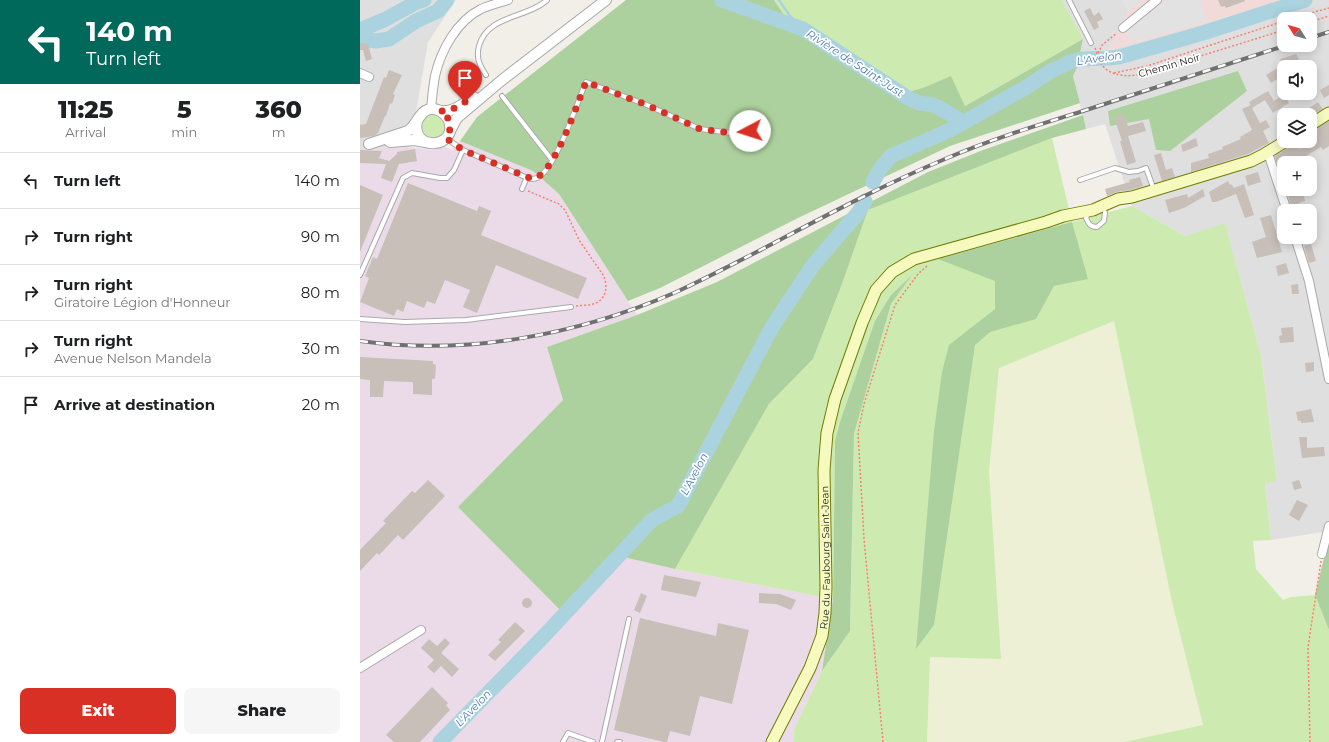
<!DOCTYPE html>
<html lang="en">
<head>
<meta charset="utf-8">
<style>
  :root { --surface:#fff; --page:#f6f6f6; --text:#202124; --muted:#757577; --line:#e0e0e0; --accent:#d93025 }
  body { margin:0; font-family:Montserrat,sans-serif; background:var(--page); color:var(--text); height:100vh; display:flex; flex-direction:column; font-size:15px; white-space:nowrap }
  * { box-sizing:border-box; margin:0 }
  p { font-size:13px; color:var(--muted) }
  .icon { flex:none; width:22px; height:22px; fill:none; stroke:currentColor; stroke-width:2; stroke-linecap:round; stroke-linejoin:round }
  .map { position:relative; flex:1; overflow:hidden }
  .sheet { display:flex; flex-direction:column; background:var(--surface); width:360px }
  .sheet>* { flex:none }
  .guide { background:#00695c; color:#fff; overflow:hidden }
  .needle { width:26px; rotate:307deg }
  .fabs { position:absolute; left:917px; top:12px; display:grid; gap:8px }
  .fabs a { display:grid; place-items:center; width:40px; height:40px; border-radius:8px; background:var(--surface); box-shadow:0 2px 10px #0003; font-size:20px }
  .pin { position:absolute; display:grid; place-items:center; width:34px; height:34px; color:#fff; margin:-41px -17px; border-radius:50% 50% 50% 0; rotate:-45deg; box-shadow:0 0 4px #0007 }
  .pin .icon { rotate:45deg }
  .me { position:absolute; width:44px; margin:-22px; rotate:265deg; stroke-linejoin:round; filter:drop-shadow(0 0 3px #0008) }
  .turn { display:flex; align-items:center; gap:14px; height:84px; padding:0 20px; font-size:18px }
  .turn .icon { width:52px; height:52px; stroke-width:2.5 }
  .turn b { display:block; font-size:28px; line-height:34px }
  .eta { display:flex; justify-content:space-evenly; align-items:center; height:68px; text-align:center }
  .eta b { font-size:24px; font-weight:800; line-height:28px }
  .button { display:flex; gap:8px; margin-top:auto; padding:8px 20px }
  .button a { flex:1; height:46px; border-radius:8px; background:var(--accent); color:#fff; font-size:16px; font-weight:800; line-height:46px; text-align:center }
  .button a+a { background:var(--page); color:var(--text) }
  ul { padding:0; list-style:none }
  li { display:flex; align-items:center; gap:12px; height:56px; padding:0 20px; border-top:1px solid var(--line) }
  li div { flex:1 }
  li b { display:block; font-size:15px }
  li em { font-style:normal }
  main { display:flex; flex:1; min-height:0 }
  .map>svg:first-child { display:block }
</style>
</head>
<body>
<main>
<section class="sheet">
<div class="guide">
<div class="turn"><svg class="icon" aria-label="left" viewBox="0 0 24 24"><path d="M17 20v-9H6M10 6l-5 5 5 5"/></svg><div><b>140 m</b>Turn left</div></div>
</div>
<div class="eta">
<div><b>11:25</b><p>Arrival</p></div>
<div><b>5</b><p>min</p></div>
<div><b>360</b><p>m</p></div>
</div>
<ul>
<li><svg class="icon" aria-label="left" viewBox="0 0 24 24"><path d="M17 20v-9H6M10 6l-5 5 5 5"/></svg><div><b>Turn left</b></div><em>140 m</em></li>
<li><svg class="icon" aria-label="right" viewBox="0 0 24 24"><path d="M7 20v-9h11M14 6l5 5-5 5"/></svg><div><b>Turn right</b></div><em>90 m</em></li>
<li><svg class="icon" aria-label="right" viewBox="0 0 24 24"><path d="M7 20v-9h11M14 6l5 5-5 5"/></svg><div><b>Turn right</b><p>Giratoire Légion d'Honneur</p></div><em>80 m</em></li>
<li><svg class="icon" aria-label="right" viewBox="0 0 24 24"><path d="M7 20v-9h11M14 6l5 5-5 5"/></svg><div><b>Turn right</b><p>Avenue Nelson Mandela</p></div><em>30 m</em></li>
<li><svg class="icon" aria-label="arrive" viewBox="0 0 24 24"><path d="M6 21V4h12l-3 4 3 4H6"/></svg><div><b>Arrive at destination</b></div><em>20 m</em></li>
</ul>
<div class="button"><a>Exit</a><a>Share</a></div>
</section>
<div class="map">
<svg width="969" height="742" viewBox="0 0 969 742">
  <rect width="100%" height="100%" fill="#f2efe9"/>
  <g fill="#e0dfdf" fill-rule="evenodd">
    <polygon points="0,0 96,0 68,42 50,147 0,148"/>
    <path d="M 702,0 L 762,0 L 768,11 L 749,50 L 925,0 L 969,0 L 969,531 L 911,540 L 905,484 L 917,479 L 901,356 L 865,224 L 825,236 L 772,206 L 745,124 L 726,129 L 713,76 L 717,68 L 723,39 ZM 924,19 L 950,19 L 950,45 L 924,45 ZM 924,67 L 950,67 L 950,93 L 924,93 ZM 924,115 L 950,115 L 950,141 L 924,141 ZM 924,163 L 950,163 L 950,189 L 924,189 ZM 924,211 L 950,211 L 950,237 L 924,237 Z"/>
  </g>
  <polygon fill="#f2dad9" points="762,0 925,0 749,50 768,11"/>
  <polygon fill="#ebdbe8" points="100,141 173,171 199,194 277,315 187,347 203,400 98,507 202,612 259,556 315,569 473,599 462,671 434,729 433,742 0,742 0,148 50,147 72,150 85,147 92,150"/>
  <polygon fill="#eef0d5" points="754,321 812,602 843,725 764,742 567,742 570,657 641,659 629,471 639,368"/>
  <g fill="#cdebb0">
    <polygon points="414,0 702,0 723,39 605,106 591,77 565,87 539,95 447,39 427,19"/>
    <circle cx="73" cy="126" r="12"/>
    <polygon points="692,138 712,222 772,206 825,236 865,223 901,356 917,480 905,484 911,540 893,541 896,569 923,600 931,597 955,595 969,630 969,742 764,742 843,725 812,602 754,321 639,368 629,471 641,659 570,657 567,742 433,742 434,729 462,671 490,631 494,434 531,304 550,277 531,295 475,441 473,599 315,569 409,404 453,359 482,284 508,210"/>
  </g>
  <g fill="#add19e">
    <polygon points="266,0 414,0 427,19 447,39 539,95 565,87 591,76 605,106 723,39 717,68 713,76 720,103 590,146 438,218 300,288 268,301 199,194 173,171 100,141 117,117"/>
    <polygon points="878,71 887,91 810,151 796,150 789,119 750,126 748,111"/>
    <polygon points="723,115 726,129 692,138 508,210 482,284 453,359 409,404 315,569 259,556 202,612 98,507 203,400 187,347 277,315 357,282 568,172 623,150"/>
    <polygon points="712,222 728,279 694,286 676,319 630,332 615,345 574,625 556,649 574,431 582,372 589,345 635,309 635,281 578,259"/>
    <polygon points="552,275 531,304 494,434 490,631 462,671 473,599 475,441 481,419 515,321 531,295"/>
    <polygon points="969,537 969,630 955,595"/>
  </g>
  <g fill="#e2e2e2">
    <polygon points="762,0 783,0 768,11"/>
    <polygon points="806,0 840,0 846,21 770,42 766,31"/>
  </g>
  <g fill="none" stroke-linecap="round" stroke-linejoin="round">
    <polyline stroke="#aad3df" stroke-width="2.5" points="419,0 430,16 443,29"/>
    <g stroke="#aad3df" stroke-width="15">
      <polyline points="362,0 443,29 548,98 559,103 573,105 589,113 603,123"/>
      <polyline points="0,30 26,19 55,3 64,0"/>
      <polyline points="0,39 16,41 29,39 56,21 78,11 87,0"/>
      <polyline points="513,182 520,169 531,156 590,130 665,88 689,72 710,62 723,59 749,58 759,57 843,33 945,0"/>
      <polyline points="80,742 184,636 292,520 318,506 412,327 453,265 498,213 505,201"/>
    </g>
  </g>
  <g fill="#c7bfb8">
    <polygon points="858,0 885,0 885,1 866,8 865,6 861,7"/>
    <polygon points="730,8 734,16 739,12 743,19 737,22 739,27 734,30 724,11"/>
    <polygon points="0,43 8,44 12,59 6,61 3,50 0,50"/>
    <polygon points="936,54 939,59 926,67 924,65 924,75 911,83 906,75 924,64 920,59"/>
    <polygon points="29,70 42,75 33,94 35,95 32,104 30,103 26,116 25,116 18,133 14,136 0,138 0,125 6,124 24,77 26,78"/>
    <polygon points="969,85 969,95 964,98 960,90"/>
    <polygon points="908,91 914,101 924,94 929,103 913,113 905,100 892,108 900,123 906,120 910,127 903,131 909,143 888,154 831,172 831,163 849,158 848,154 863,149 862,147 881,139 880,137 892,130 882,109 891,105 891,106 889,102"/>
    <polygon points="958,102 963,109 950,116 950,115 939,115"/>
    <polygon points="764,114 768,126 783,122 786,131 768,136 776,162 767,165 760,141 762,141 754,117"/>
    <polygon points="969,121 969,146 963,150 961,147 944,157 945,159 930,163 924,163 923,183 915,157 916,155 930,147 936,141 940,149 956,139 952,131"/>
    <polygon points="836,138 838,146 823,152 821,145"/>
    <polygon points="55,149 57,161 39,164 32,182 21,178 26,164 0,163 0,150 22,151 19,158 29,161 37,154 37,152"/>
    <polygon points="801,153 806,170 812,168 815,177 802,181 794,155"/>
    <polygon points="898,172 901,182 888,186 885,176"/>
    <polygon points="780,177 783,186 770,190 757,192 747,196 745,189 770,182 769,180"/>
    <polygon points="868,181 870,185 871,184 874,188 884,184 894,215 885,218 876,194 856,202 852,202 849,192"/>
    <polygon points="48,183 117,211 119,206 131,211 121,235 227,278 218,299 136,265 117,313 103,307 110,290 85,280 75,304 67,301 64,308 47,301 43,312 37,309 34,316 0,302 9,278 5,276 13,257 17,259"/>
    <polygon points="0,185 23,195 0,252"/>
    <polygon points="843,189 845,196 824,208 809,213 805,200 827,194 828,198"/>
    <polygon points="926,189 942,189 945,201 931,206"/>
    <polygon points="911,215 922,252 897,258 892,242 906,237 900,218"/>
    <polygon points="951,244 956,261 949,263 944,246"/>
    <polygon points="926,263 929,273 918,276 916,266"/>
    <polygon points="938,284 939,294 932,294 931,285"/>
    <polygon points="933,327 934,342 920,343 919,336 922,335 921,328"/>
    <polygon points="0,357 73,361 73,364 76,365 75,379 72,379 72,395 53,394 53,382 24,381 23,397 10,397 10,380 0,379"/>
    <polygon points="954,362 954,371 946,372 945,363"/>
    <polygon points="951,409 954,422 941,423 941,421 938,421 936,412"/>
    <polygon points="939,437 947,437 947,448 964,447 965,456 942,458"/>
    <polygon points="68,480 85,496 43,540 38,535 19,555 17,553 0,571 0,550 26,523 23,521 52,491 55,493"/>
    <polygon points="939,480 942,488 934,490 932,482"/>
    <polygon points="937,500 948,505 939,521 929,515"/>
    <polygon points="304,575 341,582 336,597 301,590"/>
    <polygon points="281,593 287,596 280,613 274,610"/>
    <polygon points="399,593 420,594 436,600 431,610 416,604 399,603"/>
    <circle cx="167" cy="603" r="5"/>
    <polygon points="280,618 356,636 358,623 389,630 372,704 340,696 330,736 310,731 307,742 304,742 254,730"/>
    <polygon points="155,622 165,631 135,661 128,655 141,642 138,640"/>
    <polygon points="85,638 90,643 81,653 99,669 92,677 81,666 74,673 67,667 74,660 61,648 69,639 77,646"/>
    <polygon points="72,687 88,703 86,705 90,710 60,742 34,742 26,735"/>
  </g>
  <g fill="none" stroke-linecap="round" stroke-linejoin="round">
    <g stroke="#a9a9a9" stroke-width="6">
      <g id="service">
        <polyline points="709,0 731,43"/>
        <path d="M 126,75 C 119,65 116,57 119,46 C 127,15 168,18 187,0"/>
        <polyline points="142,96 192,160"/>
        <path d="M 86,138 L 103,150 L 170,179 C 173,179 176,179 179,177 C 197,165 217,103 226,82 L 287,105 L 340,129 L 380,134 L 390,131 L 396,127"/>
        <polyline points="720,180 755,168 769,172 778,171 786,168 794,190"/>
        <polyline points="162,189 167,177"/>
        <path d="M 728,213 L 726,218 C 728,223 730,227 737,227 L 744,221 L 745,212"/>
        <polyline points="0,275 43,178 52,173 80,178 87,178 94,170 103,150"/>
        <polyline points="0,319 45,322 106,320 211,307"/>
        <polyline points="203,742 208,733 233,742"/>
        <polyline points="242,742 269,619"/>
        <polyline points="257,742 260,742"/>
      </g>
    </g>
    <g stroke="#a9a9a9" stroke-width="10">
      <g id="minor">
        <polyline points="763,28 797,0"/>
        <polyline points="0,73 9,77"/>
        <path d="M 71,109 C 72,98 73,87 75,76 C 81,50 97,21 121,9 C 130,5 139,3 148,0"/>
        <polyline points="908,153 927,211"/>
        <polyline points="935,237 949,281 969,379"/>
        <polyline points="962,554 969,526"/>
        <polyline points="0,668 61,630"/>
      </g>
    </g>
    <g stroke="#a9a9a9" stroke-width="12">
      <g id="tertiary">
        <path d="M 80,111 C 93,113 104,103 114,97"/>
        <polyline points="90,131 97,118 142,80 246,0"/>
        <polyline points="30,142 54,140 66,142"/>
        <path d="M 9,144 L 48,131 C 59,124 60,104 78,110 C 83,112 87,116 89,121 C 99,148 50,153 57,121"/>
      </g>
    </g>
    <g stroke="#707d05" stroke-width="13">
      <g id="secondary">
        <polyline points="950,125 969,113"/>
        <path id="s1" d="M 412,742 L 450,668 L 462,636 L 465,613 L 466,587 L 464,470 L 467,433 L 475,399 L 502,323 L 516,290 L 532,272 L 554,259 L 686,222 L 703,216 L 733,210 L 758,199 L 772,197 L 891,161 L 903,155 L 926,141"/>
      </g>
    </g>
    <g stroke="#fa8072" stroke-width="1.5" stroke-dasharray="2 2" stroke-linecap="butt">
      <polyline points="929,19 969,8"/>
      <polyline points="950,22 969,16"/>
      <path d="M 735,48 C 738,54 738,60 742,65 C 752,78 772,77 786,73 L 924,30"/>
      <polyline points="738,53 742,45 757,33"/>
      <polyline points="754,73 787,66 924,21"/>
      <path d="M 168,191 L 199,204 L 205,210 L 219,240 L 243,275 C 248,284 247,298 236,303 C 230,306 222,305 216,306"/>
      <polyline points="523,742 504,539 498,433 504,404 535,305 558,274 567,266"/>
      <polyline points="950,742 948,647 961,561"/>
    </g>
    <use href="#service" stroke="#fff" stroke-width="4"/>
    <use href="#minor" stroke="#fff" stroke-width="8"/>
    <use href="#tertiary" stroke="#fff" stroke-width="10"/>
    <use href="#secondary" stroke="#f7fabf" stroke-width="11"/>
    <g stroke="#707070" stroke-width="4">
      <g id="rail">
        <polyline points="950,38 969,32"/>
        <path d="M 0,341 C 106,356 217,335 314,293 C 347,278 379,261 412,244 C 469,214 525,184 585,159 C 629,140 675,126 720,112 C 789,89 858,67 927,45"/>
      </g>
    </g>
    <use href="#rail" stroke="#fff" stroke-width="2.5" stroke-dasharray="8" stroke-linecap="butt"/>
  </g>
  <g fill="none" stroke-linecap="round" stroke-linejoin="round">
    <path stroke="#d93025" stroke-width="7" stroke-dasharray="0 12.6" d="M 105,102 L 89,111 L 80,111 C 91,117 93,128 86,138 L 103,150 L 172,179 C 194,177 218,101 226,82 L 287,105 L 340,129 L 380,134 L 390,131"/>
  </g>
  <g text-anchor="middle" stroke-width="3.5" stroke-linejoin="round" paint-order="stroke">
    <g font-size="10" fill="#222" stroke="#fff">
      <text transform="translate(809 65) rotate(-16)" y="4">Chemin Noir</text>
      <text dy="4" stroke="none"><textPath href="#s1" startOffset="196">Rue du Faubourg Saint-Jean</textPath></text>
    </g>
    <g font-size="11" font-style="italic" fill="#4a7aab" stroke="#fff">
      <text transform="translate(739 58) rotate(-8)" y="4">L'Avelon</text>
      <text transform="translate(495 63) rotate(33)" y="4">Rivière de Saint-Just</text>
      <text transform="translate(334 474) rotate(-62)" y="4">L'Avelon</text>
      <text transform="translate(113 708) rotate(-46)" y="4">L'Avelon</text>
    </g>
  </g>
</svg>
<div class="fabs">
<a><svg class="needle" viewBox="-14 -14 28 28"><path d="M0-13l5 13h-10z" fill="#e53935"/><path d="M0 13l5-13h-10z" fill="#757577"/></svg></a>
<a><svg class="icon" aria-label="sound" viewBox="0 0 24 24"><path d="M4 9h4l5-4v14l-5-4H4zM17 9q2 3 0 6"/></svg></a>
<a><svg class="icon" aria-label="layers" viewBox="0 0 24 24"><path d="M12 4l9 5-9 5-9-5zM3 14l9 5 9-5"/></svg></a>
<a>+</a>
<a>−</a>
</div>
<div class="pin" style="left:105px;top:102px;background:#d93025"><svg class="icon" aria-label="arrive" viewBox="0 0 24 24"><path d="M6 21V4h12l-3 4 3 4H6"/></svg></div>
<svg class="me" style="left:390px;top:131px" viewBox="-20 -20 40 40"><circle r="19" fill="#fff"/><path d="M0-13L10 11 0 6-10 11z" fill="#d93025"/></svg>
</div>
</main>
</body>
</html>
